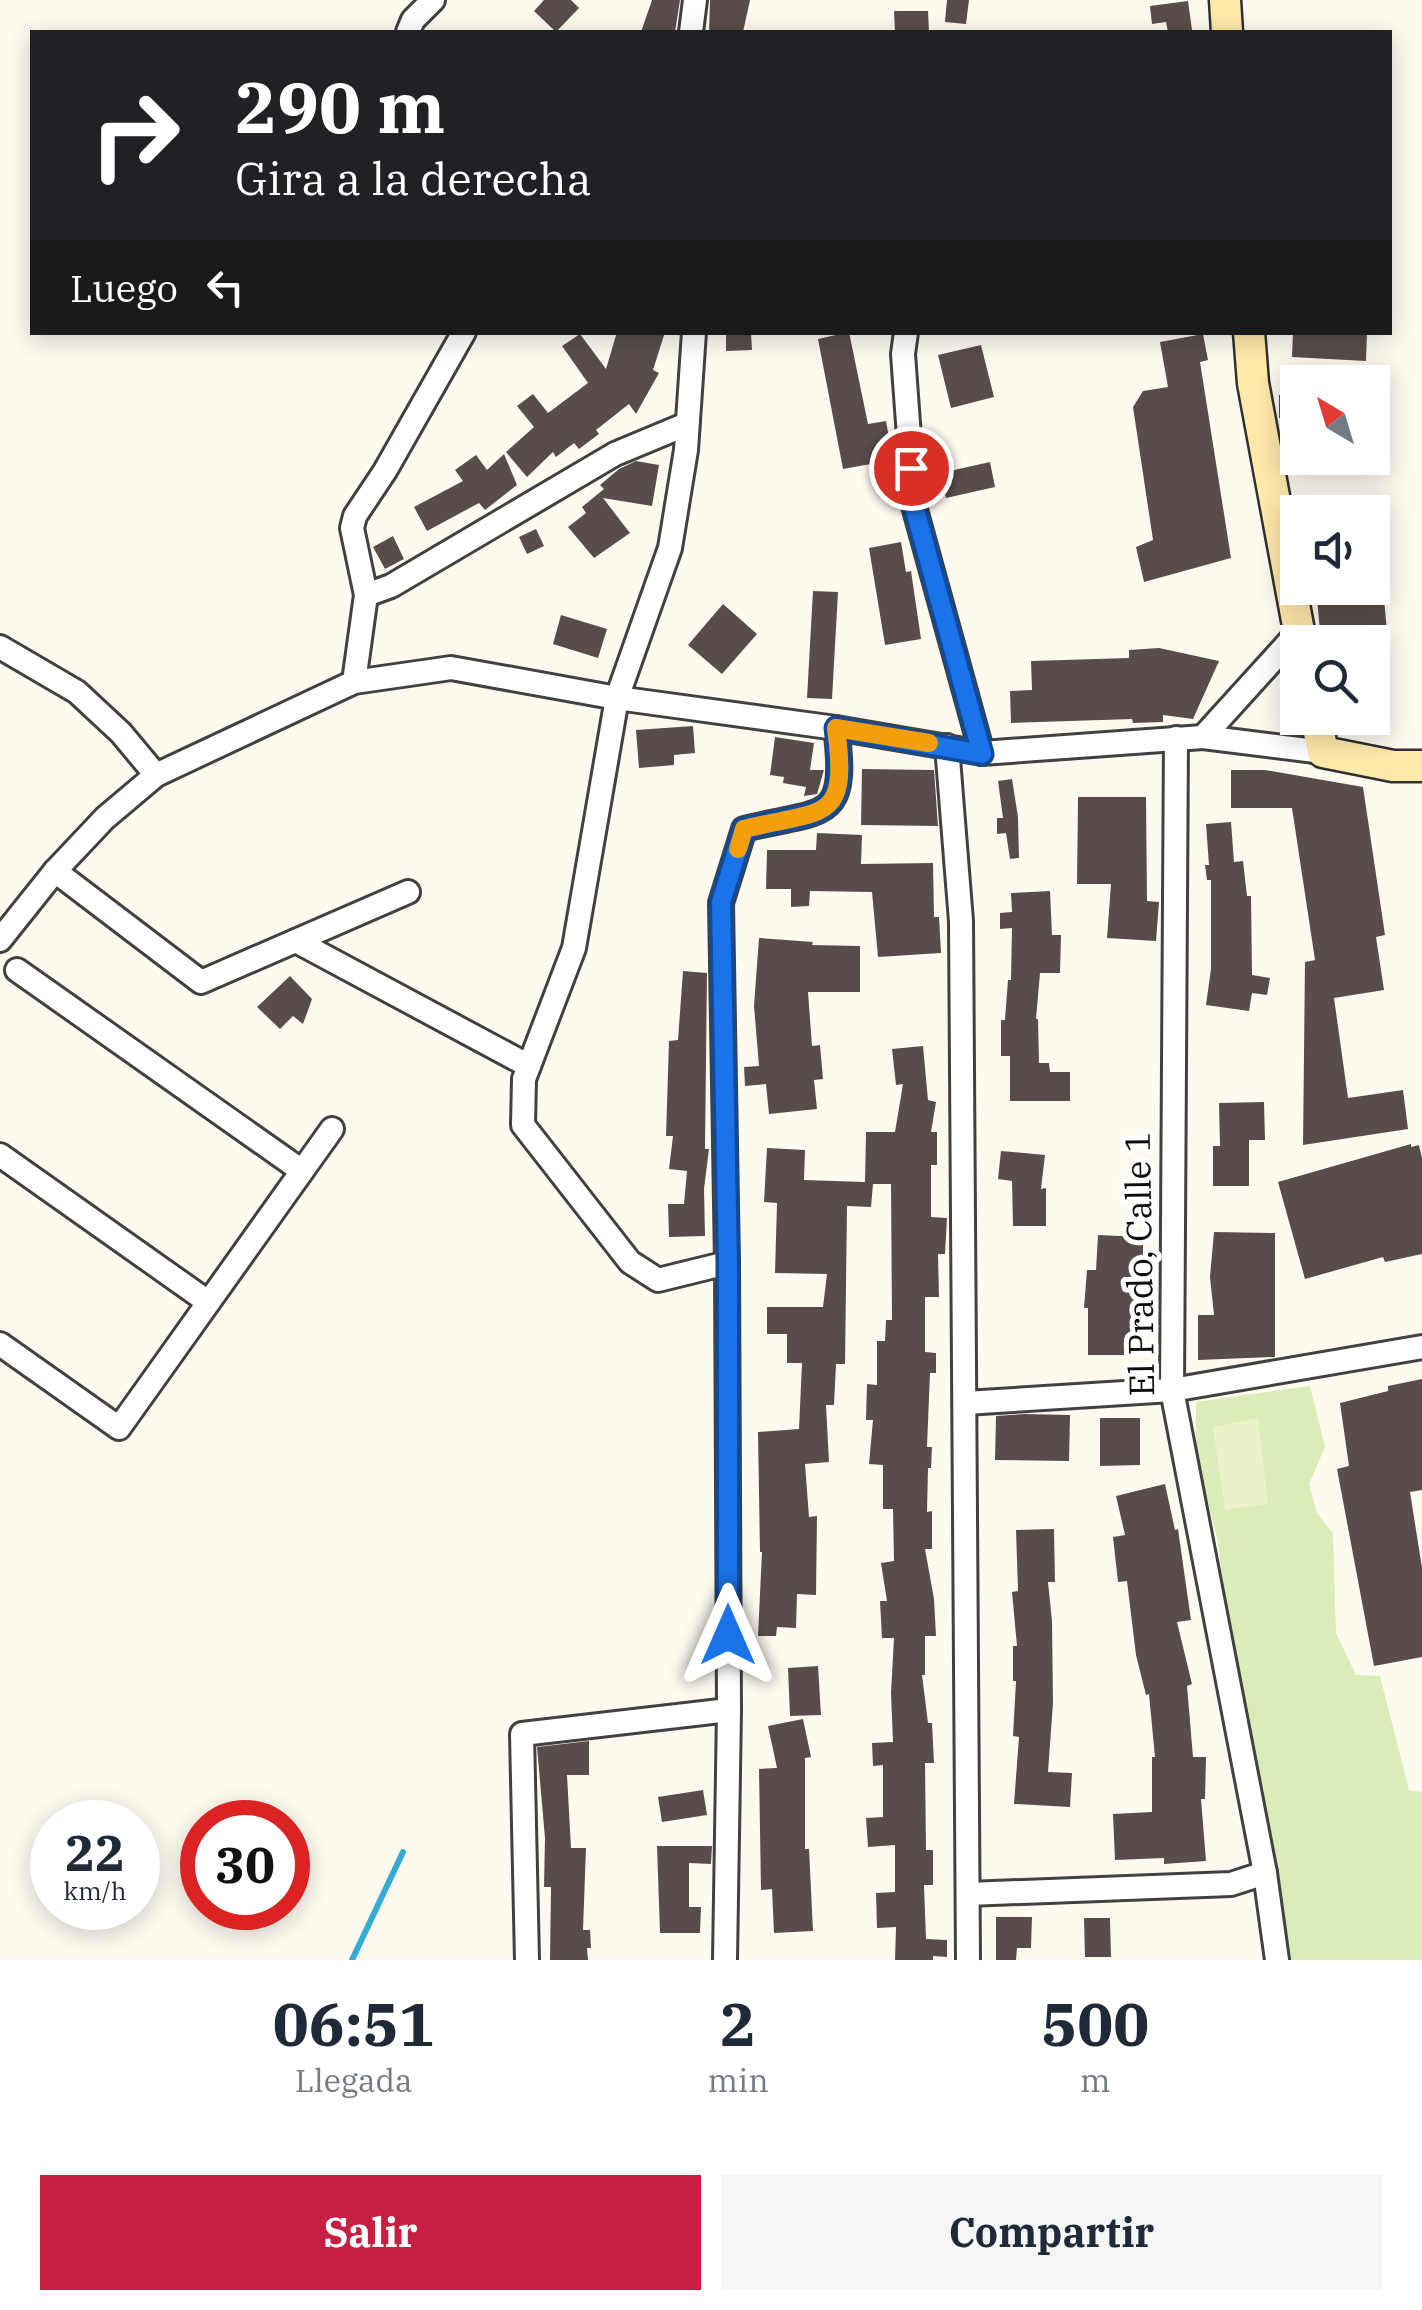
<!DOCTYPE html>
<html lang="es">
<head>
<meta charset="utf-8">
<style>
  :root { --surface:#fff; --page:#f6f6f7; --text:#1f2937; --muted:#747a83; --accent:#c52041 }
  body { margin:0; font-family:"IBM Plex Serif",serif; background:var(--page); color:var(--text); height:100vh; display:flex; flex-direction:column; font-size:38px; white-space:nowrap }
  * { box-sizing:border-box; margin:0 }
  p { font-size:32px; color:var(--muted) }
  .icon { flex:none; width:55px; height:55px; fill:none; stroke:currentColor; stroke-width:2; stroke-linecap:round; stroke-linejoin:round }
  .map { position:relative; height:1960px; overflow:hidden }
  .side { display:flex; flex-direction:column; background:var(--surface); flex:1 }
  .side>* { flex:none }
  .guide { position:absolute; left:30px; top:30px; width:1362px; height:305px; border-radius:0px; box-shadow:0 5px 25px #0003; background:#202124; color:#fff; overflow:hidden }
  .needle { width:65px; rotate:322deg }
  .tools { position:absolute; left:1280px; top:365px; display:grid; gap:20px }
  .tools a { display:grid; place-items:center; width:110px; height:110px; border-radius:0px; background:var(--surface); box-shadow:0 5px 25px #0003; font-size:50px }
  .speed { position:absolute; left:30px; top:1800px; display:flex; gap:20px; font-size:50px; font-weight:700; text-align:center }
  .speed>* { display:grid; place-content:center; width:130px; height:130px; border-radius:50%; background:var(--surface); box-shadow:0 5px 25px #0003; line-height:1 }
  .speed small { font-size:25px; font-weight:400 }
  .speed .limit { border:15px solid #d22; background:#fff; color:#111 }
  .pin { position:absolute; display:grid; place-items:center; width:85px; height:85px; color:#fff; margin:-42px; border:5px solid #fff; border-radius:50%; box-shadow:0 2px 10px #0007 }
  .me { position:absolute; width:110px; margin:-55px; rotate:0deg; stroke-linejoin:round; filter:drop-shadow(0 0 8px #0008) }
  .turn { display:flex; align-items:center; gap:35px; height:210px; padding:0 40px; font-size:45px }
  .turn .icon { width:130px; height:130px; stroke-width:2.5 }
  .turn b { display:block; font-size:70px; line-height:85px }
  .then { display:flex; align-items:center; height:95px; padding:0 40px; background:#0003; gap:20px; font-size:38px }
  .eta { display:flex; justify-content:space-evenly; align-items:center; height:170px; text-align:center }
  .eta b { font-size:60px; font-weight:700; line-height:70px }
  .primary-button { display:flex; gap:20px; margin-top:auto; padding:20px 40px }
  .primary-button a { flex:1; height:115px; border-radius:0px; background:var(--accent); color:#fff; font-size:40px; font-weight:700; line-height:115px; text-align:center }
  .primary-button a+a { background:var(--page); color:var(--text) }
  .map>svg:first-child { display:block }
</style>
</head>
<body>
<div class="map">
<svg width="1422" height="1960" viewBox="0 0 1422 1960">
  <rect width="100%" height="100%" fill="#fffaf0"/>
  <polygon fill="#daecb7" points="1310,1386 1325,1447 1309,1484 1317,1513 1333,1533 1336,1633 1356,1675 1380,1676 1409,1790 1422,1792 1422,1960 1288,1960 1232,1649 1217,1537 1196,1455 1196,1402"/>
  <polygon fill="#eaf2c9" points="1258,1418 1268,1504 1225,1510 1213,1427"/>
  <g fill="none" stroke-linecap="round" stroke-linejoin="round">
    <polyline stroke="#35acd3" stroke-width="6" points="352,1960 403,1852"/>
  </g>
  <g fill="#584d4a">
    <polygon points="544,0 571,0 579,8 556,32 534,11"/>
    <polygon points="652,0 680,0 675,32 641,32"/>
    <polygon points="710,0 750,0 743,32 709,32"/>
    <polygon points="947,0 969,0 966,24 945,22"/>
    <polygon points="1188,1 1192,30 1168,32 1166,22 1152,24 1150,6"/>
    <polygon points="894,11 928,11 929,32 895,32"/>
    <polygon points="617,332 665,332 653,370 659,373 636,414 629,404 596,430 599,434 579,449 574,443 556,457 553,452 527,477 506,452 534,427 517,406 533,394 548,413 588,383 562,346 580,334 606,369"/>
    <polygon points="726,332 751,332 752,350 726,351"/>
    <polygon points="849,332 868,424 886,421 893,460 843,469 818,339"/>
    <polygon points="1293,332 1367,332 1366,361 1292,357"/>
    <polygon points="1203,334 1208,360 1200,362 1231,558 1144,582 1136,547 1153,540 1133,407 1143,391 1168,387 1160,342"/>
    <polygon points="981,345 994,397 951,408 938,355"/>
    <polygon points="1279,395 1298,396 1298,419 1279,418"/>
    <polygon points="504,454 517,485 485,510 479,503 427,531 414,507 463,481 455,470 476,455 487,470"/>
    <polygon points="636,461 659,465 652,506 603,498 630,533 594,558 568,527 586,513 582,507 604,489 600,485 619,469"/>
    <polygon points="990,462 995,487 946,498 941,473"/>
    <polygon points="536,529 544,546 527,554 519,537"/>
    <polygon points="393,536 404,559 385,569 373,547"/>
    <polygon points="901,542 906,572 911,571 921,639 885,645 869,548"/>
    <polygon points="1316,588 1383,588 1388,642 1321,642"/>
    <polygon points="813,591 838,592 832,699 807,698"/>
    <polygon points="723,604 757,634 722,674 688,645"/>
    <polygon points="561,615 607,629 598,658 553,644"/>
    <polygon points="1159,648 1219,661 1193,719 1163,715 1163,722 1133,723 1132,719 1011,723 1010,691 1032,690 1031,661 1129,658 1129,650"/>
    <polygon points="693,726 695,753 674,755 674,765 639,768 636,730"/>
    <polygon points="775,737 814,743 810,770 824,770 817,794 804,796 806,787 783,783 784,777 770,775"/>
    <polygon points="862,769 934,770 938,826 861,825"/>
    <polygon points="1231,770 1265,770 1363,787 1385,935 1376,937 1384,990 1334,998 1348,1098 1403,1090 1408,1129 1303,1145 1305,962 1315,960 1292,808 1231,808"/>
    <polygon points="1012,779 1018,817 1019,858 1010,859 1006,833 997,834 997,818 1003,818 998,781"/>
    <polygon points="1078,797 1146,797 1147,901 1159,902 1156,941 1107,938 1111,884 1077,884"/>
    <polygon points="1231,822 1234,862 1243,861 1247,896 1251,896 1252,975 1270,978 1267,995 1252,993 1249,1011 1206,1005 1211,969 1211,880 1207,880 1205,865 1209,865 1206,824"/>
    <polygon points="817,833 862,835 861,864 933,863 934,917 939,917 941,953 878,957 872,892 810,891 809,906 791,907 791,889 766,889 767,850 816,850"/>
    <polygon points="1050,891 1052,935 1061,935 1060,973 1040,973 1036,1019 1038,1019 1039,1063 1049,1063 1050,1072 1070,1072 1070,1101 1010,1101 1010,1056 1001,1056 1001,1020 1005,1020 1008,980 1011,980 1012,928 1000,929 1000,913 1012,912 1011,893"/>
    <polygon points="759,938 813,942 812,945 860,946 860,992 808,992 812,1046 820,1045 823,1079 814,1080 817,1109 769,1114 766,1084 745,1086 744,1067 759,1066 754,1006"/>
    <polygon points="683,971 707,973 705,1149 709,1149 704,1189 705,1236 669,1237 668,1204 684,1204 687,1171 669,1169 673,1136 666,1136 669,1041 678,1040"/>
    <polygon points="290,976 312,999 303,1024 293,1016 280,1029 257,1007"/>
    <polygon points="923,1046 928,1100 936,1102 931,1132 937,1132 937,1165 931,1165 931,1217 947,1218 945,1254 938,1254 939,1297 925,1297 925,1352 936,1353 936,1373 930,1373 927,1447 932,1447 931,1468 928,1468 927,1512 932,1511 932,1549 925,1549 934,1599 936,1636 925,1636 925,1675 922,1675 928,1723 932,1723 934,1763 925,1763 926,1850 933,1850 933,1885 924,1885 926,1939 947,1940 947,1957 933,1956 933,1960 895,1960 896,1927 877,1928 876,1893 895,1892 895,1845 868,1847 866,1818 883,1817 883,1765 873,1766 872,1743 893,1742 891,1693 894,1638 882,1638 880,1601 887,1601 881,1563 894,1561 893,1509 883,1509 883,1465 869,1464 873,1420 866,1420 867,1384 877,1385 877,1341 885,1341 886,1320 892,1320 891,1184 873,1184 871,1207 847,1206 845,1364 836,1364 834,1405 826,1405 829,1462 805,1464 809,1517 817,1516 816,1595 797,1594 796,1628 777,1627 776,1636 758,1636 762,1552 760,1552 758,1432 799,1429 802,1363 787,1363 787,1334 767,1334 767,1307 823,1307 827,1274 775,1273 777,1203 764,1202 767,1148 805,1150 804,1180 865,1182 866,1132 895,1132 903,1084 896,1085 892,1049"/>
    <polygon points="1264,1102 1265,1140 1249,1140 1249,1186 1213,1186 1213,1146 1220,1146 1219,1103"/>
    <polygon points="1411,1144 1411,1147 1419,1145 1422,1158 1422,1254 1385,1262 1383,1257 1305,1279 1278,1182"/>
    <polygon points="1001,1151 1045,1155 1041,1189 1046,1188 1046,1226 1013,1226 1012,1181 998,1179"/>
    <polygon points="1214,1232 1275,1233 1275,1357 1198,1360 1198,1315 1214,1315 1210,1277"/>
    <polygon points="1098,1235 1143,1237 1143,1274 1149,1274 1148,1290 1136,1289 1134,1312 1131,1312 1131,1355 1088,1355 1088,1308 1084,1308 1087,1270 1096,1270"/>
    <polygon points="1422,1379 1422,1490 1410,1492 1422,1568 1422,1657 1374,1666 1337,1469 1349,1466 1340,1403 1388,1391 1388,1386"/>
    <polygon points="1025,1414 1070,1415 1069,1461 995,1460 996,1416"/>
    <polygon points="1100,1418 1140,1418 1140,1465 1100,1466"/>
    <polygon points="1165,1484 1175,1530 1178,1529 1191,1620 1177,1622 1192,1684 1187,1686 1193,1757 1206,1757 1205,1799 1201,1799 1206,1861 1164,1864 1164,1858 1115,1860 1113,1814 1152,1812 1152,1757 1155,1757 1149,1694 1146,1695 1136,1655 1127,1581 1118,1582 1113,1537 1125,1535 1116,1496"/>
    <polygon points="1054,1529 1055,1582 1048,1582 1052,1621 1053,1703 1048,1772 1072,1773 1070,1807 1014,1804 1019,1737 1013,1736 1016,1681 1013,1681 1013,1646 1017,1646 1012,1592 1018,1591 1016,1530"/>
    <polygon points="818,1666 821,1715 790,1716 788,1668"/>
    <polygon points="803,1719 811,1757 805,1758 805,1849 809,1849 813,1931 774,1933 772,1889 761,1890 759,1769 777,1768 768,1726"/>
    <polygon points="589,1741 589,1775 567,1775 571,1848 586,1848 583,1930 590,1930 591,1948 587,1948 588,1960 550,1960 551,1887 544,1887 545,1838 537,1747"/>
    <polygon points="703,1790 707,1815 662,1822 658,1797"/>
    <polygon points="657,1846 712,1846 711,1864 689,1863 689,1907 701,1907 700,1933 660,1933"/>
    <polygon points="996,1917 1032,1917 1031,1948 1017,1948 1016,1960 996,1960"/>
    <polygon points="1084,1918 1110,1918 1111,1957 1085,1957"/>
  </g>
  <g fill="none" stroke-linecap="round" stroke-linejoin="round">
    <g stroke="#414141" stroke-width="28">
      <g id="street">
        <polyline points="408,32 413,20 433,0"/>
        <polyline points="691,32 695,0"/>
        <polyline points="694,332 686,450 670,548 617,698 574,948 524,1079 523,1125 630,1262 658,1280 727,1263"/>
        <polyline points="906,332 903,354 914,506 982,753"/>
        <polyline points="366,595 391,586 615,454 687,424"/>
        <polyline points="0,647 77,692 121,733 156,775"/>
        <polyline points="354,682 366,595 352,528 355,516 385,471 464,332"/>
        <polyline points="1203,737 1299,631"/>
        <polyline points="1176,738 1172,1390 1265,1873 1277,1960"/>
        <polyline points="947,746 961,921 968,1960"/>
        <polyline points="55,871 201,982 408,892"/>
        <polyline points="0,940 55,871 105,818 156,775 354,682 451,668 617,698 836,728 982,753 1203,737 1323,752"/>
        <polyline points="296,941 529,1066"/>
        <polyline points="17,970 302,1171"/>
        <polyline points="0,1155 208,1302"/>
        <polyline points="0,1344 119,1428 332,1129"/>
        <polyline points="965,1403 1172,1390 1422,1347"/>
        <polyline points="968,1894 1231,1884 1265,1873"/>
        <polyline points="527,1960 522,1734 729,1710"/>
        <path d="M 725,1960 L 729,1710 L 727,1263 L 721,903 L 744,829 C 825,809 849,824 836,728"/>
      </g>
    </g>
    <g stroke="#303030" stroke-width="35">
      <g id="secondary">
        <polyline points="1225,0 1227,32"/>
        <polyline points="1249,332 1253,383 1301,642"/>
        <polyline points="1316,718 1323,752 1393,766 1422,766"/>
      </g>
    </g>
    <use href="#street" stroke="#fff" stroke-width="22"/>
    <use href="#secondary" stroke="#ffe9ab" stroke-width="30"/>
  </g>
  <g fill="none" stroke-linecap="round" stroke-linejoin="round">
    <g stroke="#114b97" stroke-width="25">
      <path id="route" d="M 728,1635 L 728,1263 L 721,902 L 744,829 C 825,809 849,824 836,728 L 982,754 L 914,506 L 911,468"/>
    </g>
    <use href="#route" stroke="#1a73e8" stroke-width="18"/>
    <path stroke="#f59e0b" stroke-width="18" d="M 738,849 L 744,829 C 825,809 849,824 836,728 L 929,743"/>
  </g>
  <g text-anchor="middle" stroke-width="10" stroke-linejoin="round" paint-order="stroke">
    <g font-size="35" fill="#0e0e0e" stroke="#fff">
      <text transform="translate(1140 1264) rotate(-91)" y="12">El Prado, Calle 1</text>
    </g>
  </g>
</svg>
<div class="tools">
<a><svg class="needle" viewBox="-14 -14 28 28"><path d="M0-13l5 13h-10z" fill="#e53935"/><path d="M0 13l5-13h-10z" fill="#747a83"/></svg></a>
<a><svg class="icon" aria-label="sound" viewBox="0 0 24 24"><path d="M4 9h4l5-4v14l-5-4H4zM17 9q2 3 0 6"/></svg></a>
<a><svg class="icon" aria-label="search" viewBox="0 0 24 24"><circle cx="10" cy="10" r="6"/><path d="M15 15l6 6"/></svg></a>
</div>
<div class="speed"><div>22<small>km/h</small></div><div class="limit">30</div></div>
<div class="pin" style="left:911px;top:468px;background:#d93025"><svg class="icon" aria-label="arrive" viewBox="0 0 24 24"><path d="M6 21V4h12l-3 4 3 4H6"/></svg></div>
<svg class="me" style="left:728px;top:1635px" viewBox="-20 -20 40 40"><path d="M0-17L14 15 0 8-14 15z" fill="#1a73e8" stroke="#fff" stroke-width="4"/></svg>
<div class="guide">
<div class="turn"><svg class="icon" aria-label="right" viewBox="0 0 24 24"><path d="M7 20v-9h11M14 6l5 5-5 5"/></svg><div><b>290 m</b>Gira a la derecha</div></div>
<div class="then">Luego<svg class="icon" aria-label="left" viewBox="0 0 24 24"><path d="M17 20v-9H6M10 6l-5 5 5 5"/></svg></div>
</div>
</div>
<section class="side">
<div class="eta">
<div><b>06:51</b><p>Llegada</p></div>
<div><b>2</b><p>min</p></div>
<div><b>500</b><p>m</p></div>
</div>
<div class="primary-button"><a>Salir</a><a>Compartir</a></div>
</section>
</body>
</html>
